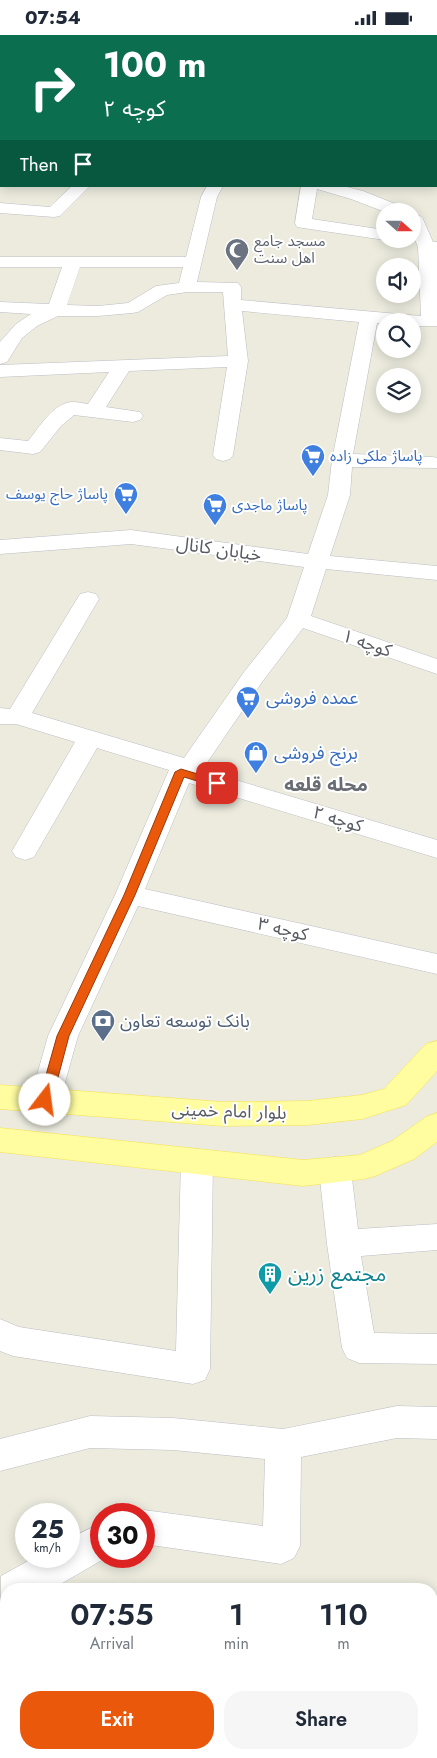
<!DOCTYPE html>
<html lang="en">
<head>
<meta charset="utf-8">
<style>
  :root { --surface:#fff; --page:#f6f6f7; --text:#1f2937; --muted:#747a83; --accent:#ea580c }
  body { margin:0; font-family:Jost,"Noto Sans Arabic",sans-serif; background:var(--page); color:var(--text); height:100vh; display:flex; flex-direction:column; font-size:19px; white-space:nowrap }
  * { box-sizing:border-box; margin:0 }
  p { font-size:16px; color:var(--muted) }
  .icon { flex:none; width:28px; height:28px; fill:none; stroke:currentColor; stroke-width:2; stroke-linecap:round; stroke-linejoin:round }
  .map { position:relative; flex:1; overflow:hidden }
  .details { position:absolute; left:0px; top:1548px; width:438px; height:176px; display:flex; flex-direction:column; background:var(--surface); border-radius:20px 20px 0 0; box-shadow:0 2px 12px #0003 }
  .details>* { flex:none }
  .top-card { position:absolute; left:0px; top:0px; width:438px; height:152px; box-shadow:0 2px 12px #0003; background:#0b6e4f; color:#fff; overflow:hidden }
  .needle { width:32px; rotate:111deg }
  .tools { position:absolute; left:376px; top:168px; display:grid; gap:10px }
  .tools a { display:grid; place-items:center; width:45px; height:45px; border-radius:50%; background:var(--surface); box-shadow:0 2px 12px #0003; font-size:25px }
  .speed { position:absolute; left:15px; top:1468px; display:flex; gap:10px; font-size:25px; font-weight:700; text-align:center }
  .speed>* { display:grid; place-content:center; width:65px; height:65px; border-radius:50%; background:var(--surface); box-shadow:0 2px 12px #0003; line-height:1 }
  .speed small { font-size:12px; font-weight:400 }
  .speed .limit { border:8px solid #d22; background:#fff; color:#111 }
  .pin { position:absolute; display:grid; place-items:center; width:42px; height:42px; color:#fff; margin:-21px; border-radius:10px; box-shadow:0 2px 8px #0006 }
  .me { position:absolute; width:55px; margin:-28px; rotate:15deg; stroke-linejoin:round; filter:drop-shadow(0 0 4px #0008) }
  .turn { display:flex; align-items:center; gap:18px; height:105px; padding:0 20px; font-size:22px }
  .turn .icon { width:65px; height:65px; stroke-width:2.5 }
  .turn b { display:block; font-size:35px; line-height:42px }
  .then { display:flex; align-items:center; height:48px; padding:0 20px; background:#0003; gap:10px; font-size:19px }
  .eta { display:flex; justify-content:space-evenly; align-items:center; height:85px; text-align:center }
  .eta b { font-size:30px; font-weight:600; line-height:35px }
  .cta { display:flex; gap:10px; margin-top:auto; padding:10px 20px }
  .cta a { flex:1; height:58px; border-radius:20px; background:var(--accent); color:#fff; font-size:20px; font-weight:600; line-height:58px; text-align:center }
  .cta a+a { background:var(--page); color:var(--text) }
  .status { display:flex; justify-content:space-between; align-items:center; height:35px; padding:0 25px; background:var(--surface); direction:ltr }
  .status svg { height:14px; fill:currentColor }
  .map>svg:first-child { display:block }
</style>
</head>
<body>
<div class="status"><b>07:54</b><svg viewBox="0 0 49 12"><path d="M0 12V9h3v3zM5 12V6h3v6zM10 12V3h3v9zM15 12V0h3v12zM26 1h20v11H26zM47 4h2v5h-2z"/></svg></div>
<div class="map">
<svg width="437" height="1723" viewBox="0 0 437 1723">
  <rect width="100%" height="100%" fill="#ecebde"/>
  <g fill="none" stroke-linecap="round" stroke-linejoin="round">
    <g stroke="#bcbdc4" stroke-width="1">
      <g id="minor">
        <polygon points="74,0 100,0 101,1 75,1"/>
        <rect x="317" y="0" width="14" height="1"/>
        <rect x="436" y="99" width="1" height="10"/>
        <polygon points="72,151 90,151 60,181 54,182 0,178 0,168 50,172"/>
        <path d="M 207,151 L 223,151 L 217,162 L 197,247 L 238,248 L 241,252 L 241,265 L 421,281 L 418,212 L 412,198 L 412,178 L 422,182 L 433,207 L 437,207 L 437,291 L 412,291 L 412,286 L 377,288 L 353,419 L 433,422 L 437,423 L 437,433 L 352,432 L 350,460 L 330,521 L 437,531 L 437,545 L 326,534 L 311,581 L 437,624 L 437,639 L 303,593 L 262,647 L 202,735 L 437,805 L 437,823 L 189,748 L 145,854 L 437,919 L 437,939 L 138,871 L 78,1001 L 60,1065 L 56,1073 L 45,1077 L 34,1073 L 30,1065 L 48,1001 L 115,860 L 169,735 L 97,713 L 34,822 L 25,825 L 16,822 L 12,816 L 75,707 L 16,689 L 0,689 L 0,673 L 10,674 L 80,559 L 88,557 L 96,559 L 99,564 L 32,678 L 184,723 L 244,637 L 287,583 L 304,532 L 131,509 L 0,519 L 0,505 L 131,495 L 308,519 L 328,460 L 332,425 L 359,287 L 242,276 L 248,326 L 233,420 L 230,424 L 223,426 L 216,424 L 213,420 L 227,332 L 129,336 L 106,372 L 140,377 L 143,381 L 140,385 L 133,387 L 74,380 L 61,391 L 40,417 L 33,419 L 0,415 L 0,403 L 28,406 C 38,394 49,375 64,369 C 71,365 80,368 88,369 L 109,337 L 0,342 L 0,330 L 228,321 L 223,257 L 187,257 L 167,260 L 138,277 L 132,278 L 98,281 L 58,281 L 37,291 L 22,303 L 7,327 L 0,329 L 0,307 L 16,289 L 31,279 L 0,277 L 0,267 L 49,269 L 62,232 L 0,232 L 0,222 L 186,222 L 201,162 ZM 80,232 L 183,232 L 179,248 L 156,251 L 128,268 L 98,271 L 67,270 Z"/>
        <polygon points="301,151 343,151 363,156 403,172 405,176 385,177 351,164 317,154 312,184 385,195 385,204 391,204 385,205 303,193 297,192 295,188"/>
        <polygon points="197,1114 208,1117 213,1126 210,1334 205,1345 193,1349 13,1321 0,1316 0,1284 19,1292 176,1316 181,1126 186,1117"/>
        <polygon points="335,1122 346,1126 351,1135 358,1194 437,1189 437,1215 361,1221 374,1298 437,1299 437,1329 359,1328 347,1323 342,1313 327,1209 319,1135 324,1126"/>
        <polygon points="397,1371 437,1372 437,1404 397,1403 301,1422 300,1511 294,1523 281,1529 144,1509 144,1479 133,1479 144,1475 263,1491 265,1424 173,1415 90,1413 0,1436 0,1404 90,1381 173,1383 283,1394"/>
        <polygon points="101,1488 101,1521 109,1521 52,1554 6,1554 6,1569 1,1567 1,1541 37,1521 69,1521 69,1504"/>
      </g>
    </g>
    <g stroke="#f9e24a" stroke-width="1">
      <g id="major">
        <rect x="0" y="30" width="1" height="8"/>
        <rect x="436" y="43" width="1" height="8"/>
        <polygon points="437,1006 437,1036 406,1070 362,1084 307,1090 223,1091 0,1074 0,1050 223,1067 307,1066 362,1060 384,1054 426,1009"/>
        <polygon points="437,1078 437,1107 414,1124 375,1141 364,1144 303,1151 0,1117 0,1093 303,1125 360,1120 392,1106 426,1082"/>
      </g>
    </g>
    <use href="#minor" fill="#fff" fill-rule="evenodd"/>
    <use href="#major" fill="#fffda0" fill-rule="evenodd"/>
  </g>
  <polygon fill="#ea580c" stroke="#983908" points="181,734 221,746 223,748 217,752 184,742 135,860 69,1001 52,1065 50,1069 41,1069 39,1065 57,1001 124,860 175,737"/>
  <defs>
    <g id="mosque-pin" transform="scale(1.25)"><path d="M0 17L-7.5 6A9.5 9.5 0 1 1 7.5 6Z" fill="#6b7280" stroke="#fff"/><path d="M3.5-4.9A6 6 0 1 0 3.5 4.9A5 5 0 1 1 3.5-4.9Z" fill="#fff"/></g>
    <g id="supermarket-pin" transform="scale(1.25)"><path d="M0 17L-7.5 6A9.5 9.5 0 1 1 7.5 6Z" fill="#3f7fe0" stroke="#fff"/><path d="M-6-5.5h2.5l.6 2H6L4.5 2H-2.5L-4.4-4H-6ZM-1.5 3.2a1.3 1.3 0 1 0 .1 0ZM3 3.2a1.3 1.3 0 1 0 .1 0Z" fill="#fff"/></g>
    <g id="shop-pin" transform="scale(1.25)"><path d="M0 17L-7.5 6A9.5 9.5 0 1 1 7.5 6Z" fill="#3f7fe0" stroke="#fff"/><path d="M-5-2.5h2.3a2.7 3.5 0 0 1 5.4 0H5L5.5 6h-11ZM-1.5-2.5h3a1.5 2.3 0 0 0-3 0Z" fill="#fff"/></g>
    <g id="bank-pin" transform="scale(1.25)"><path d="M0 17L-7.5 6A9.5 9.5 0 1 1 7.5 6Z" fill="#5c6f8a" stroke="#fff"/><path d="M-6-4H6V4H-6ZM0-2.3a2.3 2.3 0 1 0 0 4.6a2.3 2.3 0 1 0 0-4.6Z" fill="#fff"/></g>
    <g id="building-pin" transform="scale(1.25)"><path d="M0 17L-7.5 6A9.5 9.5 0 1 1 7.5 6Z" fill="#0f9aa8" stroke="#fff"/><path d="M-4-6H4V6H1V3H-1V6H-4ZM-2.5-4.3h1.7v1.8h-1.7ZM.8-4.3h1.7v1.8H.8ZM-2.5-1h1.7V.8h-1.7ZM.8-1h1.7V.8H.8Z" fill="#fff"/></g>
  </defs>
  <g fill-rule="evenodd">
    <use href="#mosque-pin" x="237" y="215"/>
    <use href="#supermarket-pin" x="313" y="421"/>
    <use href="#supermarket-pin" x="126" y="459"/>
    <use href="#supermarket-pin" x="215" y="470"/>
    <use href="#supermarket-pin" x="248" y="663"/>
    <use href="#shop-pin" x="256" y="718"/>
    <use href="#bank-pin" x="103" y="986"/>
    <use href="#building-pin" x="270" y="1239"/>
  </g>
  <g text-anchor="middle" stroke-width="4" stroke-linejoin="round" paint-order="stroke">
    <g font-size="15" fill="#5b616d" stroke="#fff" text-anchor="start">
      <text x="254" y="211">مسجد جامع<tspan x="254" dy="17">اهل سنت</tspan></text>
    </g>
    <g font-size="15" fill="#366cbe" stroke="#fff" text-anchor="start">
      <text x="330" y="426">پاساژ ملکی زاده</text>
      <text x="108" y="464" text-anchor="end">پاساژ حاج یوسف</text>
      <text x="232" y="475">پاساژ ماجدی</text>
    </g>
    <g font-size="18" fill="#575a61" stroke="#fff">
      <text transform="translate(219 514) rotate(8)" y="6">خیابان کانال</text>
      <text transform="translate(367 608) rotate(19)" y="6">کوچه ۱</text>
      <text transform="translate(338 784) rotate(17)" y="6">کوچه ۲</text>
      <text transform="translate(283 894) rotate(13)" y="6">کوچه ۳</text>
      <text transform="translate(229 1076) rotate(2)" y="6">بلوار امام خمینی</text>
    </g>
    <g font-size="18" fill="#366cbe" stroke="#fff" text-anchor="start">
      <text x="266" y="669">عمده فروشی</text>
      <text x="274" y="724">برنج فروشی</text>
    </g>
    <g font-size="18" fill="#4e5e75" stroke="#fff" text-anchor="start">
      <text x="120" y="992">بانک توسعه تعاون</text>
    </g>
    <g font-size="19" font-weight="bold" fill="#686c73" stroke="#fff">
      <text x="326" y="756">محله قلعه</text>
    </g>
    <g font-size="21" fill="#0d838f" stroke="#fff" text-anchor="start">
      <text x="288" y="1246">مجتمع زرین</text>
    </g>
  </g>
</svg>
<div class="tools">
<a><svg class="needle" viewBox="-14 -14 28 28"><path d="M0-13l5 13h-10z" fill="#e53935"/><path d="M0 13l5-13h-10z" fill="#747a83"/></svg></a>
<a><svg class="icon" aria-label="sound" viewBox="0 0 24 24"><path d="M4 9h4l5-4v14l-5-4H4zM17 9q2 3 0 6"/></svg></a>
<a><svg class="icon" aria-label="search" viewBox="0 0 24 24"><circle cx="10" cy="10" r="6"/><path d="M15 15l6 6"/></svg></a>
<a><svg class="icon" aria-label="layers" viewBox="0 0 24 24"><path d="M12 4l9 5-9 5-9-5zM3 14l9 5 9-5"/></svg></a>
</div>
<div class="speed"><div>25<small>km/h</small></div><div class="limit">30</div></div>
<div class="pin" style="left:217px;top:748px;background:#d93025"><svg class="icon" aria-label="arrive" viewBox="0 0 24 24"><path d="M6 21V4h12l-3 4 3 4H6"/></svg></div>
<svg class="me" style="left:45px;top:1065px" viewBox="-20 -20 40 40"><circle r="19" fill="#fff"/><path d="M0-13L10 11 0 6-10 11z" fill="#ea580c"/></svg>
<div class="top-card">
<div class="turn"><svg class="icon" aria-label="right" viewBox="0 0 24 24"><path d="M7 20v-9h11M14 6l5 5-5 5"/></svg><div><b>100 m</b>کوچه ۲</div></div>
<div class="then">Then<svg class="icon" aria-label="arrive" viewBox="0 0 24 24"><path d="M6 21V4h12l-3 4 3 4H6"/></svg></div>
</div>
<section class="details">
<div class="eta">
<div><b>07:55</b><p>Arrival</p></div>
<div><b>1</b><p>min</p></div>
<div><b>110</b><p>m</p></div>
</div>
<div class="cta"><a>Exit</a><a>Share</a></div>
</section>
</div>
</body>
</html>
